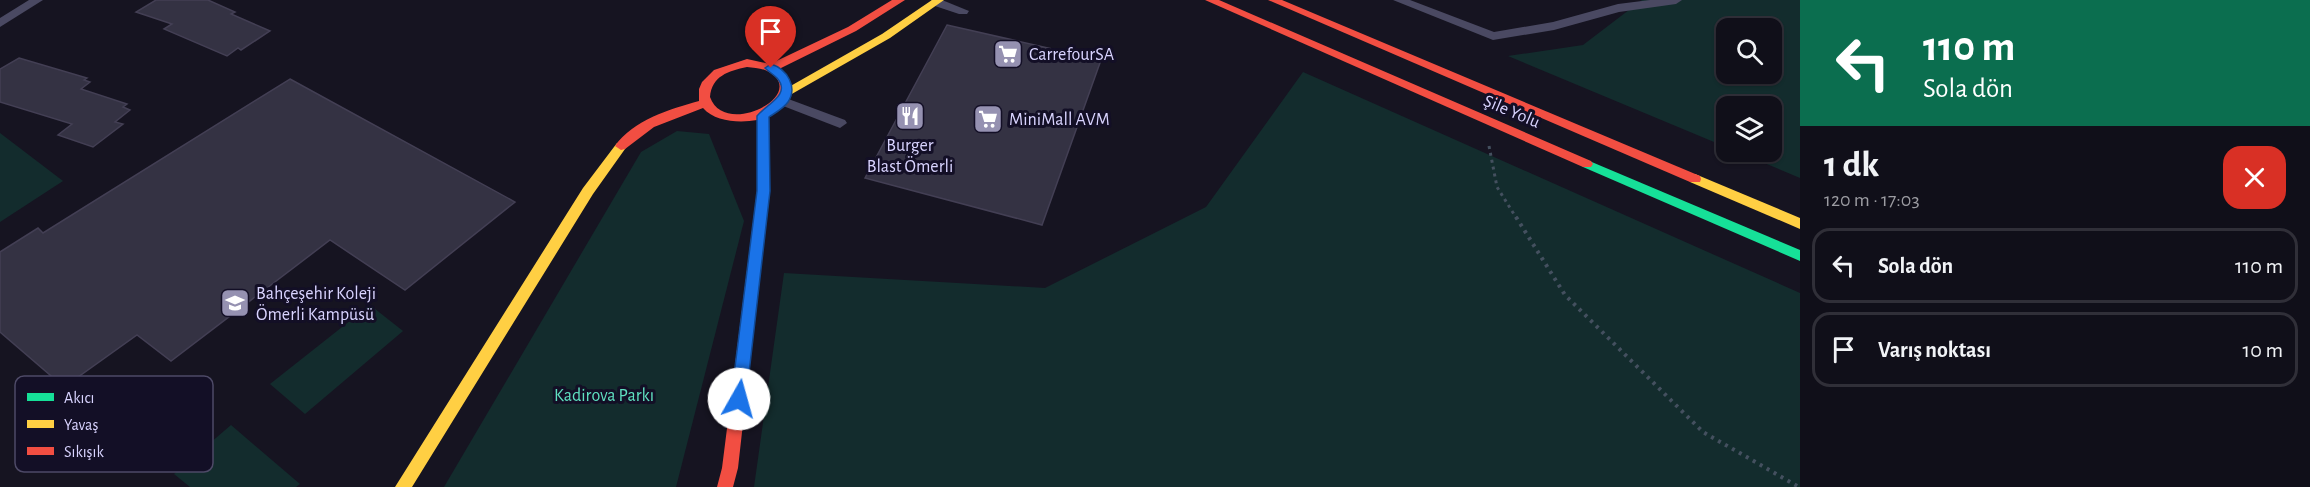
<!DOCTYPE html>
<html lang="tr">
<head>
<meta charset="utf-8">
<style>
  :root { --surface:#100f19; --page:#1e1d26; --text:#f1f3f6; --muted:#9c9ca2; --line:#302f38 }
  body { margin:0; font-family:"Alegreya Sans",sans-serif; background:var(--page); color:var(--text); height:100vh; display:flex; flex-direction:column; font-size:22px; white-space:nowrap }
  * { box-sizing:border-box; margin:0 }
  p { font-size:20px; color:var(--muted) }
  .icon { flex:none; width:33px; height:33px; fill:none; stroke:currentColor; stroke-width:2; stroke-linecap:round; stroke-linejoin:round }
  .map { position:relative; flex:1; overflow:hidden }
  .side { display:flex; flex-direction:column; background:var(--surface); width:510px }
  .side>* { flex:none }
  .hud { background:#0b6e4f; color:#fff; overflow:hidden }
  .controls { position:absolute; left:1716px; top:18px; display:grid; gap:12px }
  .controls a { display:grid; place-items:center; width:66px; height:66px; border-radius:12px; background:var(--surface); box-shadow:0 2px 4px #0004,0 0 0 2px var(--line); font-size:30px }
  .pin { position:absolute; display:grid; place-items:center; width:51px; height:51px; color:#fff; margin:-62px -26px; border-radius:50% 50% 50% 0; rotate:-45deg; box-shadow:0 0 6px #0007 }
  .pin .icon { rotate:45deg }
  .me { position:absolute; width:66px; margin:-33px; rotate:7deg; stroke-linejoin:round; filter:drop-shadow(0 0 4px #0008) }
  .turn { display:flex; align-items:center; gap:21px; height:126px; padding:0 24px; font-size:27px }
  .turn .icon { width:78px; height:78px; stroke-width:2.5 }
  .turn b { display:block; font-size:42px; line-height:51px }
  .round { display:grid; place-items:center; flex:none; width:63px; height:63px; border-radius:18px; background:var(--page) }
  .overview { display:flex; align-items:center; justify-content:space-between; height:102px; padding:0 24px }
  h1 { font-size:36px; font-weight:600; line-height:45px }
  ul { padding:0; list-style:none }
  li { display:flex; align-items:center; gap:18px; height:75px; margin:0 12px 9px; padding:0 12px; border:3px solid var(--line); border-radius:18px }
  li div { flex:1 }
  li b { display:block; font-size:22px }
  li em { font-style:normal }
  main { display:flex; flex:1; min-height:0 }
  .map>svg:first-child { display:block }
</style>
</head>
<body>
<main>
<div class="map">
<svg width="1800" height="487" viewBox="0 0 1800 487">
  <rect width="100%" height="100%" fill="#161421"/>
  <g fill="#132c2d" fill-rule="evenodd">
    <path d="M 1642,0 L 1800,0 L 1800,178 L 1738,152 L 1772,152 L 1772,106 L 1726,106 L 1726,147 L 1508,56 L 1583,45 ZM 1726,28 L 1772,28 L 1772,74 L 1726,74 Z"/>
    <polygon points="1303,72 1800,293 1800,487 754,487 784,273 1045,288 1206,207"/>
    <polygon points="677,131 709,134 744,221 676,487 444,487 641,152"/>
    <polygon points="0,133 63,181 0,222"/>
    <polygon points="370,305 403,331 305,414 270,384"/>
    <polygon points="231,425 300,484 296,487 190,487 174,474"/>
  </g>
  <g fill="#343243" stroke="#433f54" stroke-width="1.5">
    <polygon points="156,0 208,0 235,12 231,14 270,31 241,50 238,48 227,56 164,29 172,24 136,12"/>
    <polygon points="947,25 1101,60 1042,225 865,178"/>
    <polygon points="19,58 87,78 84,80 90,82 81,89 127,104 123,107 130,110 115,122 123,124 93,147 58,135 72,124 0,102 0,69"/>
    <polygon points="290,79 515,202 405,290 330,240 171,361 137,335 64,387 0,332 0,252 38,228 43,233"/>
  </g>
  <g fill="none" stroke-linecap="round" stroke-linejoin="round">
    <polyline stroke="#44505f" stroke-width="3" stroke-dasharray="3 4" stroke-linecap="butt" points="1489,146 1497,187 1517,219"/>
    <polyline stroke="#44505f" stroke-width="4" stroke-dasharray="3 5" stroke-linecap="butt" points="1516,217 1565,295 1703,432 1799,487"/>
    <g fill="#4a4962" fill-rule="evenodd">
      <polygon points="29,0 43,0 0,27 0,18"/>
      <polygon points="931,0 942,0 969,11 967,14 959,14 932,5"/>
      <polygon points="1393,0 1410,0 1494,32 1553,22 1618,4 1650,0 1682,0 1676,4 1619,12 1554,30 1493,40"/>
      <polygon points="783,97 845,120 847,123 840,128 778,104 776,101 778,98"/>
    </g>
    <polygon fill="#16e098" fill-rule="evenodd" points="1587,160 1800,250 1800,261 1583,167 1581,164 1583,161"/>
    <g fill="#ffcf43" fill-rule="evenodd">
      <polygon points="932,0 944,0 890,38 790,95 786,96 780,92 882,34"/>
      <polygon points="621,142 627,146 625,149 593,194 412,487 395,487 583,188 617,143"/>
      <polygon points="1695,174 1800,218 1800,229 1690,182 1689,179 1690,176"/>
    </g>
    <g fill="#f24e42" fill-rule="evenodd">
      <path d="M 892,0 L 905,0 L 856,31 L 779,69 C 801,84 788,105 769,115 L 769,191 L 738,468 L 733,487 L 717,487 L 722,468 L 757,191 L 757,120 C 740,123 715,122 703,108 L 654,127 L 625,149 L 621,150 L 615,146 C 633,120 670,109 699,101 L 699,89 L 702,82 L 714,70 L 747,59 L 770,64 L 848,27 ZM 747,67 C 753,68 760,68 765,70 C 814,92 725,140 710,97 C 712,76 728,71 747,67 Z"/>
      <polygon points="1205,0 1219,0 1591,161 1593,164 1591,167 1583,167"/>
      <polygon points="1268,0 1282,0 1700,176 1701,179 1700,182 1690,182"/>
    </g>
  </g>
  <path fill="#1a73e8" stroke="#114b97" stroke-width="1.5" d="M 771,64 C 787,69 798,87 788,102 C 784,108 775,113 769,117 L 770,191 L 746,399 L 744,403 L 739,405 L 733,403 L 731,399 L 757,191 L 757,116 C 765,105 792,95 777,78 C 773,74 769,72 765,68 Z"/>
  <defs>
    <g id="supermarket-square" transform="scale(1.5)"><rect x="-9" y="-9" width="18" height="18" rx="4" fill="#9591b1" stroke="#130f26"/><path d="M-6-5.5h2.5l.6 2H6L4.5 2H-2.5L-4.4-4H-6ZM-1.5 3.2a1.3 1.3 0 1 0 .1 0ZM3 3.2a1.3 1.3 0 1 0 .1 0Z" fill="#fff"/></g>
    <g id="restaurant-square" transform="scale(1.5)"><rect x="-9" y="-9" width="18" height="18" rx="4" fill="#9591b1" stroke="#130f26"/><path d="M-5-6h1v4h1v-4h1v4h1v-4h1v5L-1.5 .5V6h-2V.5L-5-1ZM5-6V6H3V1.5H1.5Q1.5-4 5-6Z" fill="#fff"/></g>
    <g id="school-square" transform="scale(1.5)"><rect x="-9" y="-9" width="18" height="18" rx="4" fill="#9591b1" stroke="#130f26"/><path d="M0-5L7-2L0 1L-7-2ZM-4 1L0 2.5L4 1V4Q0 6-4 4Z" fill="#fff"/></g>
  </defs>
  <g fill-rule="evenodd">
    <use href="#supermarket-square" x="1008" y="54"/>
    <use href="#restaurant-square" x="910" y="116"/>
    <use href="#supermarket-square" x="988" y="119"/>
    <use href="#school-square" x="235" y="303"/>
  </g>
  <g text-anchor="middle" stroke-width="6" stroke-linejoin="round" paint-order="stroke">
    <g font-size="18" fill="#d9d4ff" stroke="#130f26" text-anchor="start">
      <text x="1029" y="60">CarrefourSA</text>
      <text x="1009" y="125">MiniMall AVM</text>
      <text x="910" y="151" text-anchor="middle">Burger<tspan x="910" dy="21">Blast Ömerli</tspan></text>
      <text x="256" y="299">Bahçeşehir Koleji<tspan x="256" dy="21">Ömerli Kampüsü</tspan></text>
    </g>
    <g font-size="18" fill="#d9d4ff" stroke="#130f26">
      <text transform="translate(1512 111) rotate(23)" y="6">Şile Yolu</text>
    </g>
    <g font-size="18" fill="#5fe0c0" stroke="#130f26">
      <text x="604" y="401">Kadirova Parkı</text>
    </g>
  </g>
  <rect x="15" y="376" width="198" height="96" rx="9" fill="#130f26" stroke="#4e4a67" stroke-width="1.5"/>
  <rect x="27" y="393" width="27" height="8" fill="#16e098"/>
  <rect x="27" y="420" width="27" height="8" fill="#ffcf43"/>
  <rect x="27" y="447" width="27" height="8" fill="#f24e42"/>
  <g font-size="16" fill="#d9d4ff">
    <text x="64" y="403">Akıcı</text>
    <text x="64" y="430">Yavaş</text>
    <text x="64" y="457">Sıkışık</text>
  </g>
</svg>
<div class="controls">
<a><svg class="icon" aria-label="search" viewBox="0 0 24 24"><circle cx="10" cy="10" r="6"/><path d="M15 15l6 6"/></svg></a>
<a><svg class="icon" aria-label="layers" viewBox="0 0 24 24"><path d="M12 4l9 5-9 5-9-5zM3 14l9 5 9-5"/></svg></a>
</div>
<div class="pin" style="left:771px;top:68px;background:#d93025"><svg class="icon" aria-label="arrive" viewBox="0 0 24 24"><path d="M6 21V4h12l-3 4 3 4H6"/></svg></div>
<svg class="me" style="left:739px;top:399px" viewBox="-20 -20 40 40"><circle r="19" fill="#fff"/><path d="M0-13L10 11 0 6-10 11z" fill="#1a73e8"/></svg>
</div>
<section class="side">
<div class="hud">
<div class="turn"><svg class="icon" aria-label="left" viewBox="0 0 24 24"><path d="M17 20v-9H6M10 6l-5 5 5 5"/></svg><div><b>110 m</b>Sola dön</div></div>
</div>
<div class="overview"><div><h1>1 dk</h1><p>120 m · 17:03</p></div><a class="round" style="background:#d93025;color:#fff"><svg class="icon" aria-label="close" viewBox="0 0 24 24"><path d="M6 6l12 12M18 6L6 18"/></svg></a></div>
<ul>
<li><svg class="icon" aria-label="left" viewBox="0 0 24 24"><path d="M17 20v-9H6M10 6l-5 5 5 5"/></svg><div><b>Sola dön</b></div><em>110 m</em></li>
<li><svg class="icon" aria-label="arrive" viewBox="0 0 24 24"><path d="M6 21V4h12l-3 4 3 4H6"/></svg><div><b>Varış noktası</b></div><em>10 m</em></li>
</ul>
</section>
</main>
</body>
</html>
